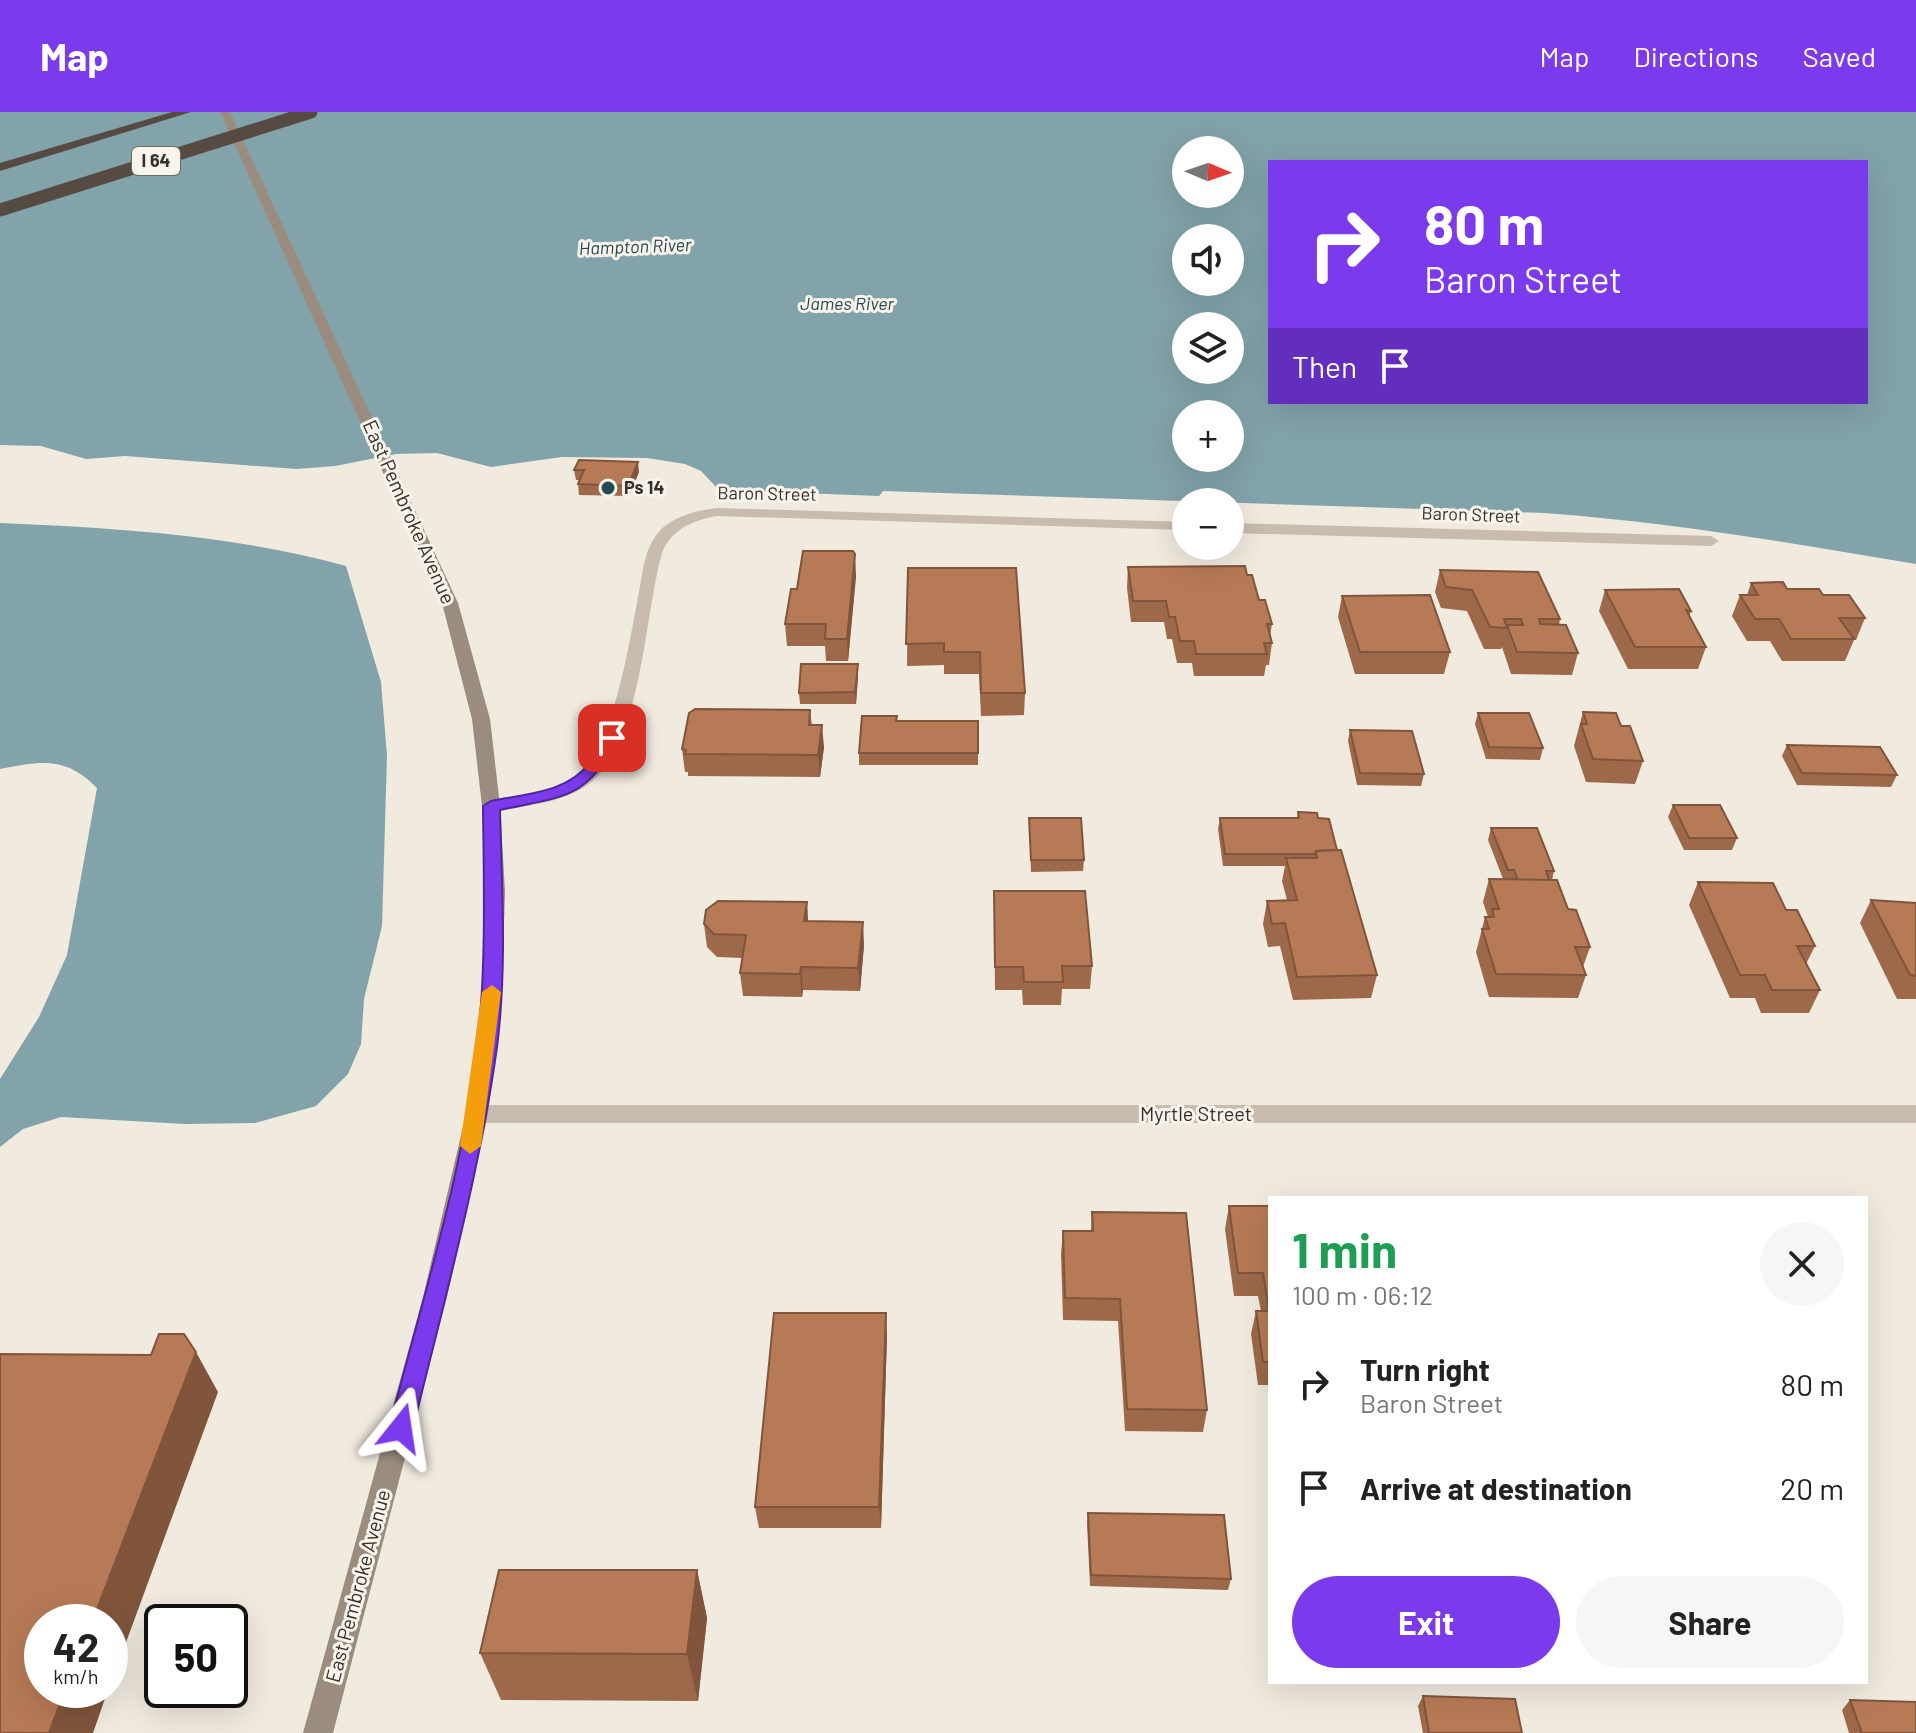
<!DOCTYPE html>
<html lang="en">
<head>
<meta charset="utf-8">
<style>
  :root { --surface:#fff; --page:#f6f6f6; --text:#222; --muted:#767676; --accent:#7c3aed }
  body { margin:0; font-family:Barlow,sans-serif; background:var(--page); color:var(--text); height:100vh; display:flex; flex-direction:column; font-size:30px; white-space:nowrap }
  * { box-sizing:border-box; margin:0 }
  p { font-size:26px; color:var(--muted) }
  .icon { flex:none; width:44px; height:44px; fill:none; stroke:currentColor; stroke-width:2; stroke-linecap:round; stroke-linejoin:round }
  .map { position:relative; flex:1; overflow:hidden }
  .drawer { position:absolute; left:1268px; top:1084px; width:600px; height:488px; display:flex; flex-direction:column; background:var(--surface); border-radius:0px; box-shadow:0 8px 32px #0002 }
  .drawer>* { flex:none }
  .banner { position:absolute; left:1268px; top:48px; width:600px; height:244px; border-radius:0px; box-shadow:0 8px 32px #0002; background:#7c3aed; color:#fff; overflow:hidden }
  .needle { width:52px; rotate:92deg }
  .fabs { position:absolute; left:1172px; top:24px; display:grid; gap:16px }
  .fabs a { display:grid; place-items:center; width:72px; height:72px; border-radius:50%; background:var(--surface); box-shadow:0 8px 32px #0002; font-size:40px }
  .speed { position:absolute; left:24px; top:1492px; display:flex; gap:16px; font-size:40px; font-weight:700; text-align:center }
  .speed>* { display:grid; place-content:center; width:104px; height:104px; border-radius:50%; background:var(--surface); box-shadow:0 8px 32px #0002; line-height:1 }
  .speed small { font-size:20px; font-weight:400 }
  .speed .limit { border:4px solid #111; border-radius:12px; background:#fff; color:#111 }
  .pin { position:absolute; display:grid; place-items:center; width:68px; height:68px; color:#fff; margin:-34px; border-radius:16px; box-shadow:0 4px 12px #0006 }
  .me { position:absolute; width:88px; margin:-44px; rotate:15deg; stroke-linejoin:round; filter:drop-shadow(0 0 6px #0008) }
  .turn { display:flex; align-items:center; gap:28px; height:168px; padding:0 24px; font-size:36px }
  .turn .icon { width:104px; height:104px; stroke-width:2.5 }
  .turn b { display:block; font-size:56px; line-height:68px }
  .then { display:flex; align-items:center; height:76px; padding:0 24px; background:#0003; gap:16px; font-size:30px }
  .round { display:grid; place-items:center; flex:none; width:84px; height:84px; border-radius:42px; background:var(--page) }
  .summary { display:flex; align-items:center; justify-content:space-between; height:136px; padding:0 24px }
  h1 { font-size:48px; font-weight:700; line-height:60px; color:#1e9e55 }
  .action { display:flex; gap:16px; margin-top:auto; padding:16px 24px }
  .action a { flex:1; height:92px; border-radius:48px; background:var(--accent); color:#fff; font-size:32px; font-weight:700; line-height:92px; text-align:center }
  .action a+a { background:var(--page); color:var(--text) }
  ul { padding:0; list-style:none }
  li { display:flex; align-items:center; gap:24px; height:104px; padding:0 24px }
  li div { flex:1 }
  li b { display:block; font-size:30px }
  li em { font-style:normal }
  header { display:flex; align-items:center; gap:48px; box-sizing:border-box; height:112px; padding:0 40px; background:var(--accent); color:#fff }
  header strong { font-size:38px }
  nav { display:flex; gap:44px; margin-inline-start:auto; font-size:28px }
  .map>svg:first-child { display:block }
</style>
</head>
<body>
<header>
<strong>Map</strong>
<nav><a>Map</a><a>Directions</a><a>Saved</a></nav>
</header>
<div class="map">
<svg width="1916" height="1621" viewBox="0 0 1916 1621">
  <rect width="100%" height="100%" fill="#f0eadf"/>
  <g fill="#82a3a9" fill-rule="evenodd">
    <path d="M 0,0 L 1916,0 L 1916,452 C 1792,431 1669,410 1544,401 L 883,379 L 879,384 L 719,378 L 701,359 L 685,352 L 647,346 L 562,345 L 491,355 L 437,341 L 396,342 L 335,354 L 297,357 L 125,344 L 86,347 L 41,334 L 0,333 ZM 1186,38 L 1230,38 L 1230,82 L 1186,82 ZM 1270,50 L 1866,50 L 1866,290 L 1270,290 ZM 1186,126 L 1230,126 L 1230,170 L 1186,170 ZM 1186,214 L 1230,214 L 1230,258 L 1186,258 ZM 1186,302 L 1230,302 L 1230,346 L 1186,346 Z"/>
    <path d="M 0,411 C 116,416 234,423 346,454 L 381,570 L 387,644 L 382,814 L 364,887 L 361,932 L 348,962 L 316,994 L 255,1011 L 185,1012 L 61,1005 L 23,1017 L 0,1035 L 0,967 L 39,905 L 67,843 L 97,676 C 66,644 41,649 0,657 Z"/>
  </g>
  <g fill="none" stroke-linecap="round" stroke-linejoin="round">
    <g fill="#c7bcad" fill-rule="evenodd">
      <path d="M 717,396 L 1186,410 L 1186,418 L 717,404 C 694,408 674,416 663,438 C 644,499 643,637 586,674 C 559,692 522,694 491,700 L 484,698 L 482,694 L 484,690 C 517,681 557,684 582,659 C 615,627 630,526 639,480 C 643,460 644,439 657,422 C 672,404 695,399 717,396 Z"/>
      <polygon points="1230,411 1711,424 1719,429 1711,434 1230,421"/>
      <polygon points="477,993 1916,993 1916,1011 477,1011 469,1008 466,1002 469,996"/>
    </g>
    <polygon fill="#9a8c7e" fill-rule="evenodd" points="220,0 230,0 458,491 490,607 500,694 505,780 502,876 488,1002 447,1185 333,1621 303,1621 423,1185 466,1002 482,876 485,780 482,694 472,607 442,491"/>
    <polygon fill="#564b43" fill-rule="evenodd" points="172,0 191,0 0,59 0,51"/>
    <polyline stroke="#564b43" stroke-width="13" points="0,98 311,0"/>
  </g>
  <g fill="#9d694a">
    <polygon points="574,358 639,360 629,384 579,383 578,372 579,368 576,368"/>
    <polygon points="1128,455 1247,463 1272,512 1270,524 1272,531 1269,553 1266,553 1264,564 1194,564 1192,551 1177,551 1172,527 1167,527 1164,510 1131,510 1127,476"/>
    <polygon points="908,456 1025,581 1024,603 981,604 979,562 944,562 944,553 907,554"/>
    <polygon points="1440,458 1560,507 1559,513 1578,541 1572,563 1511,562 1502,535 1501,537 1484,537 1467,499 1441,496 1435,480"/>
    <polygon points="856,464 848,549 826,549 825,534 787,534 785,512 797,477"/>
    <polygon points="1751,471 1823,483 1865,506 1856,528 1854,528 1845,549 1782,549 1770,529 1747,529 1732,504 1740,483 1747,483"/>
    <polygon points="1605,478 1691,499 1689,505 1706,535 1698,557 1628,557 1599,499"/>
    <polygon points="1342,484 1450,540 1444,562 1355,562 1338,505"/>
    <polygon points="858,563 856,592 800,592 799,581"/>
    <polygon points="810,598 812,613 824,635 820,665 688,664 688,660 685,660 682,637"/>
    <polygon points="1583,600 1621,614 1643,649 1635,672 1586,670 1574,634"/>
    <polygon points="1478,601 1543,636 1540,648 1486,647 1475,612"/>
    <polygon points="897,609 978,609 978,653 859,653 859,641"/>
    <polygon points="1350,618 1424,662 1421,674 1357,673 1348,629"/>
    <polygon points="1787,633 1897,663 1891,675 1797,673 1782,644"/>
    <polygon points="1673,693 1737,726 1732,738 1684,738 1668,705"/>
    <polygon points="1298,700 1318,706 1337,738 1377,863 1371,886 1293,888 1280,834 1268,835 1263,812 1267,789 1287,788 1282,769 1285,754 1223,754 1218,717 1220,706 1297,706"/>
    <polygon points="1029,706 1084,748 1083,759 1031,760"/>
    <polygon points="1491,716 1554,759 1552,768 1590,835 1583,855 1586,863 1578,886 1489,885 1476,840 1485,805 1488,805 1483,790 1489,767 1503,767 1488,728"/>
    <polygon points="1698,770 1786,798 1815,834 1806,852 1820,878 1809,901 1761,901 1755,886 1730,886 1689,793"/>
    <polygon points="994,779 1092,854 1090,877 1062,877 1061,893 1023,893 1022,878 995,878"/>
    <polygon points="1871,788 1916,791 1916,887 1897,887 1860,811"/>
    <polygon points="807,790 808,809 864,833 860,879 803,878 802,885 743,884 740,861 743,846 717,845 707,835 704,812"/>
    <polygon points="1229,1094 1270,1094 1270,1273 1258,1273 1251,1222 1256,1199 1261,1199 1258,1184 1234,1184 1225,1117"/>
    <polygon points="1092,1100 1207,1298 1203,1320 1125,1319 1118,1209 1063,1208 1061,1142 1063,1119 1091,1119"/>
    <polygon points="887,1223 881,1416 759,1416 755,1395"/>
    <polygon points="1088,1401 1231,1467 1228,1478 1090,1474 1087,1411"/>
    <polygon points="697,1458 707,1506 698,1589 501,1588 480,1541"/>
    <polygon points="1423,1584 1522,1621 1423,1621 1418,1594"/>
    <polygon points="1850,1588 1916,1621 1849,1621 1842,1598"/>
  </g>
  <g fill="#80553c">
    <polygon points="638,350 639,360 629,384 628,374"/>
    <polygon points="855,442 856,464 848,549 847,527"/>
    <polygon points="858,552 858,563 856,592 855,580"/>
    <polygon points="822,613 824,635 820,665 818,643"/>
    <polygon points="807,790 808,813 804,809"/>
    <polygon points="863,810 864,833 860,879 858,856"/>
    <polygon points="801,855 803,878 802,885 800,862"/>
    <polygon points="886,1201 887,1223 881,1416 879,1395"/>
    <polygon points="196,1240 218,1280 110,1574 110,1510 92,1510"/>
    <polygon points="697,1458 707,1506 698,1589 687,1542"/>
    <polygon points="65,1578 108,1578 93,1621 49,1621"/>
  </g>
  <g fill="#b77a56" stroke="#80553c" stroke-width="2">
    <polygon points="579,348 638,350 628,374 578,372 584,358 574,358"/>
    <polygon points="803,439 853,439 855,442 847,527 825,527 826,512 785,512 791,477 797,477"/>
    <polygon points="1245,454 1247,463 1252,463 1259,488 1265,488 1272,512 1267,512 1272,531 1264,531 1267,542 1196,542 1194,529 1180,529 1175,505 1169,505 1166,489 1133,489 1128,455"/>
    <polygon points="908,456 1016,456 1025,581 981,581 980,540 944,540 944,531 906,532"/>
    <polygon points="1440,458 1538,460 1560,507 1539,507 1540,512 1566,513 1578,541 1517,540 1507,513 1523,513 1521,507 1504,507 1507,516 1490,515 1472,478 1446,475"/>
    <polygon points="1783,470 1787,477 1819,477 1823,483 1849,483 1865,506 1839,506 1854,527 1791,527 1779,507 1755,507 1740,483 1758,483 1751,471"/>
    <polygon points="1679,477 1691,499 1686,498 1706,535 1635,535 1605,478"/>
    <polygon points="1430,483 1450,540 1360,540 1342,484"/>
    <polygon points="801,552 858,552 855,580 799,581"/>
    <polygon points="695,597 810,598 809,613 822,613 818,643 685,642 686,638 682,637 689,601"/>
    <polygon points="1583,600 1616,601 1621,614 1630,614 1643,649 1593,647 1581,612 1587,612"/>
    <polygon points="1478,601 1529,601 1543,636 1489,635"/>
    <polygon points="862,604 897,604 896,609 978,609 978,641 859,641"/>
    <polygon points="1350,618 1412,619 1424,662 1360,661"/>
    <polygon points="1787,633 1880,635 1897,663 1802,661"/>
    <polygon points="1673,693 1720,693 1737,726 1689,726"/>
    <polygon points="1298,700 1317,701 1318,706 1329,707 1337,738 1316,739 1315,742 1225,742 1220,706 1299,706"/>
    <polygon points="1029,706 1081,706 1084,748 1031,748"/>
    <polygon points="1491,716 1537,716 1554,759 1546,759 1549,768 1518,768 1514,758 1508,758"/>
    <polygon points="1341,738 1377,863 1297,865 1285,811 1272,812 1267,789 1297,788 1286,746 1317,746 1316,739"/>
    <polygon points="1489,767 1557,768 1568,797 1576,798 1590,835 1575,835 1586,863 1496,862 1482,817 1489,817 1485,805 1494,805 1492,797 1499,797"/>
    <polygon points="1698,770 1773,771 1786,798 1797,798 1815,834 1797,834 1820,878 1772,878 1765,863 1740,863"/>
    <polygon points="994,779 1085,779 1092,854 1062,854 1063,870 1024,870 1023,855 995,855"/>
    <polygon points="1871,788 1916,791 1916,864 1910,863"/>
    <polygon points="718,789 807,790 804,809 863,810 858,856 801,855 800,862 740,861 746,823 714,822 704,812 706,798"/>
    <polygon points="1229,1094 1270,1094 1270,1250 1263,1250 1256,1199 1269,1199 1263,1161 1238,1161"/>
    <polygon points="1092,1100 1186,1101 1207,1298 1127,1297 1120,1187 1065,1186 1063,1119 1093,1119"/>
    <polygon points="774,1201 886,1201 879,1395 755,1395"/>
    <polygon points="159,1222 184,1222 196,1240 92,1510 42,1510 42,1578 65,1578 49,1621 0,1621 0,1242 151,1243"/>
    <polygon points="1088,1401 1224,1403 1231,1467 1091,1463"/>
    <polygon points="499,1458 697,1458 687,1542 480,1541"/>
    <polygon points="1423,1584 1515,1587 1522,1621 1429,1621"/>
    <polygon points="1850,1588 1916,1590 1916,1621 1862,1621"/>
  </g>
  <path fill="#7c3aed" stroke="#51269a" stroke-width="2" d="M 612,621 L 620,626 C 586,688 564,684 500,698 C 502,777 507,857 497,935 C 479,1064 444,1189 413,1316 L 409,1323 L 401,1326 L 392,1323 L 389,1316 C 422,1189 463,1061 478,931 C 486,852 484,774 483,694 L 491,689 C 525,682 568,681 590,650 C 596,642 601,631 606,622 Z"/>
  <polygon fill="#f59e0b" points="492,873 501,880 481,1034 470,1042 460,1034 482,880"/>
  <circle fill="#254952" stroke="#f8f4eb" stroke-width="3" cx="608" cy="376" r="8"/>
  <g text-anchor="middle" stroke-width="6" stroke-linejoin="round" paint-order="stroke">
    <rect fill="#f8f4eb" stroke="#706a64" stroke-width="2" x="132" y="35" width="48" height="28" rx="6"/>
    <g font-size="18" font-weight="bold" fill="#362f2a">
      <text x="156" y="55">I 64</text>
    </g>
    <g font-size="18" font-style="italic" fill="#254952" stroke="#f8f4eb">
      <text transform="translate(635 135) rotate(-2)" y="6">Hampton River</text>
      <text x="847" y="198">James River</text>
    </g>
    <g font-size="18" font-weight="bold" fill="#362f2a" stroke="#f8f4eb" text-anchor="start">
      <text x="624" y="382">Ps 14</text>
    </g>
    <g font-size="18" fill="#362f2a" stroke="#f8f4eb">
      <text transform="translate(767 382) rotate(1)" y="6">Baron Street</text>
      <text transform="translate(1471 403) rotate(2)" y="6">Baron Street</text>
    </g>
    <g font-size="20" fill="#362f2a" stroke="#f8f4eb">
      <text transform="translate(409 400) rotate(66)" y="7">East Pembroke Avenue</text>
      <text x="1196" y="1009">Myrtle Street</text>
      <text transform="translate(358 1474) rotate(-75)" y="7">East Pembroke Avenue</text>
    </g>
  </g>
</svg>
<div class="fabs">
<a><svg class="needle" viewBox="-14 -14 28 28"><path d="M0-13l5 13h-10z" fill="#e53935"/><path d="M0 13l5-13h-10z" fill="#767676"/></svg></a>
<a><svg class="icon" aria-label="sound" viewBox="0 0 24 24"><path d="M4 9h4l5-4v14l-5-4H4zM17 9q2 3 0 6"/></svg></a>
<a><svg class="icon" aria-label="layers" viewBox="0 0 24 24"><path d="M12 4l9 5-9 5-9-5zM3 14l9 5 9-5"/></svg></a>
<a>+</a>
<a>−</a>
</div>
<div class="speed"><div>42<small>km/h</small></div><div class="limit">50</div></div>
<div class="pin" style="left:612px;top:626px;background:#d93025"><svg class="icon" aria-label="arrive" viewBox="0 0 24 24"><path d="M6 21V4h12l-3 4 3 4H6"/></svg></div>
<svg class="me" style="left:401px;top:1316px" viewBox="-20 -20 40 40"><path d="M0-17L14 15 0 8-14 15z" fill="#7c3aed" stroke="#fff" stroke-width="4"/></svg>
<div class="banner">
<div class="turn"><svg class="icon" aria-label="right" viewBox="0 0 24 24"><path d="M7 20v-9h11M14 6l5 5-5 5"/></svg><div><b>80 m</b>Baron Street</div></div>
<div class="then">Then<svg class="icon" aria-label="arrive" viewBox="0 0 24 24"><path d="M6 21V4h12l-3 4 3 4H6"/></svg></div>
</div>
<section class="drawer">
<div class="summary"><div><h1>1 min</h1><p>100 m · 06:12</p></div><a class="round"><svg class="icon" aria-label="close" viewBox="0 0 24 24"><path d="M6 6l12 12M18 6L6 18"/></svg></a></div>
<ul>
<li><svg class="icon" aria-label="right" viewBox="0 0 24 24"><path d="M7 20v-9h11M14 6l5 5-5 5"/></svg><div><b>Turn right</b><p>Baron Street</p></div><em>80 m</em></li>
<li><svg class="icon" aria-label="arrive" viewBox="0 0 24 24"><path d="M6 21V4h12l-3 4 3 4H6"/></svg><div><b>Arrive at destination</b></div><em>20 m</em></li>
</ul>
<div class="action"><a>Exit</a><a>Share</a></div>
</section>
</div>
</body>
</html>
